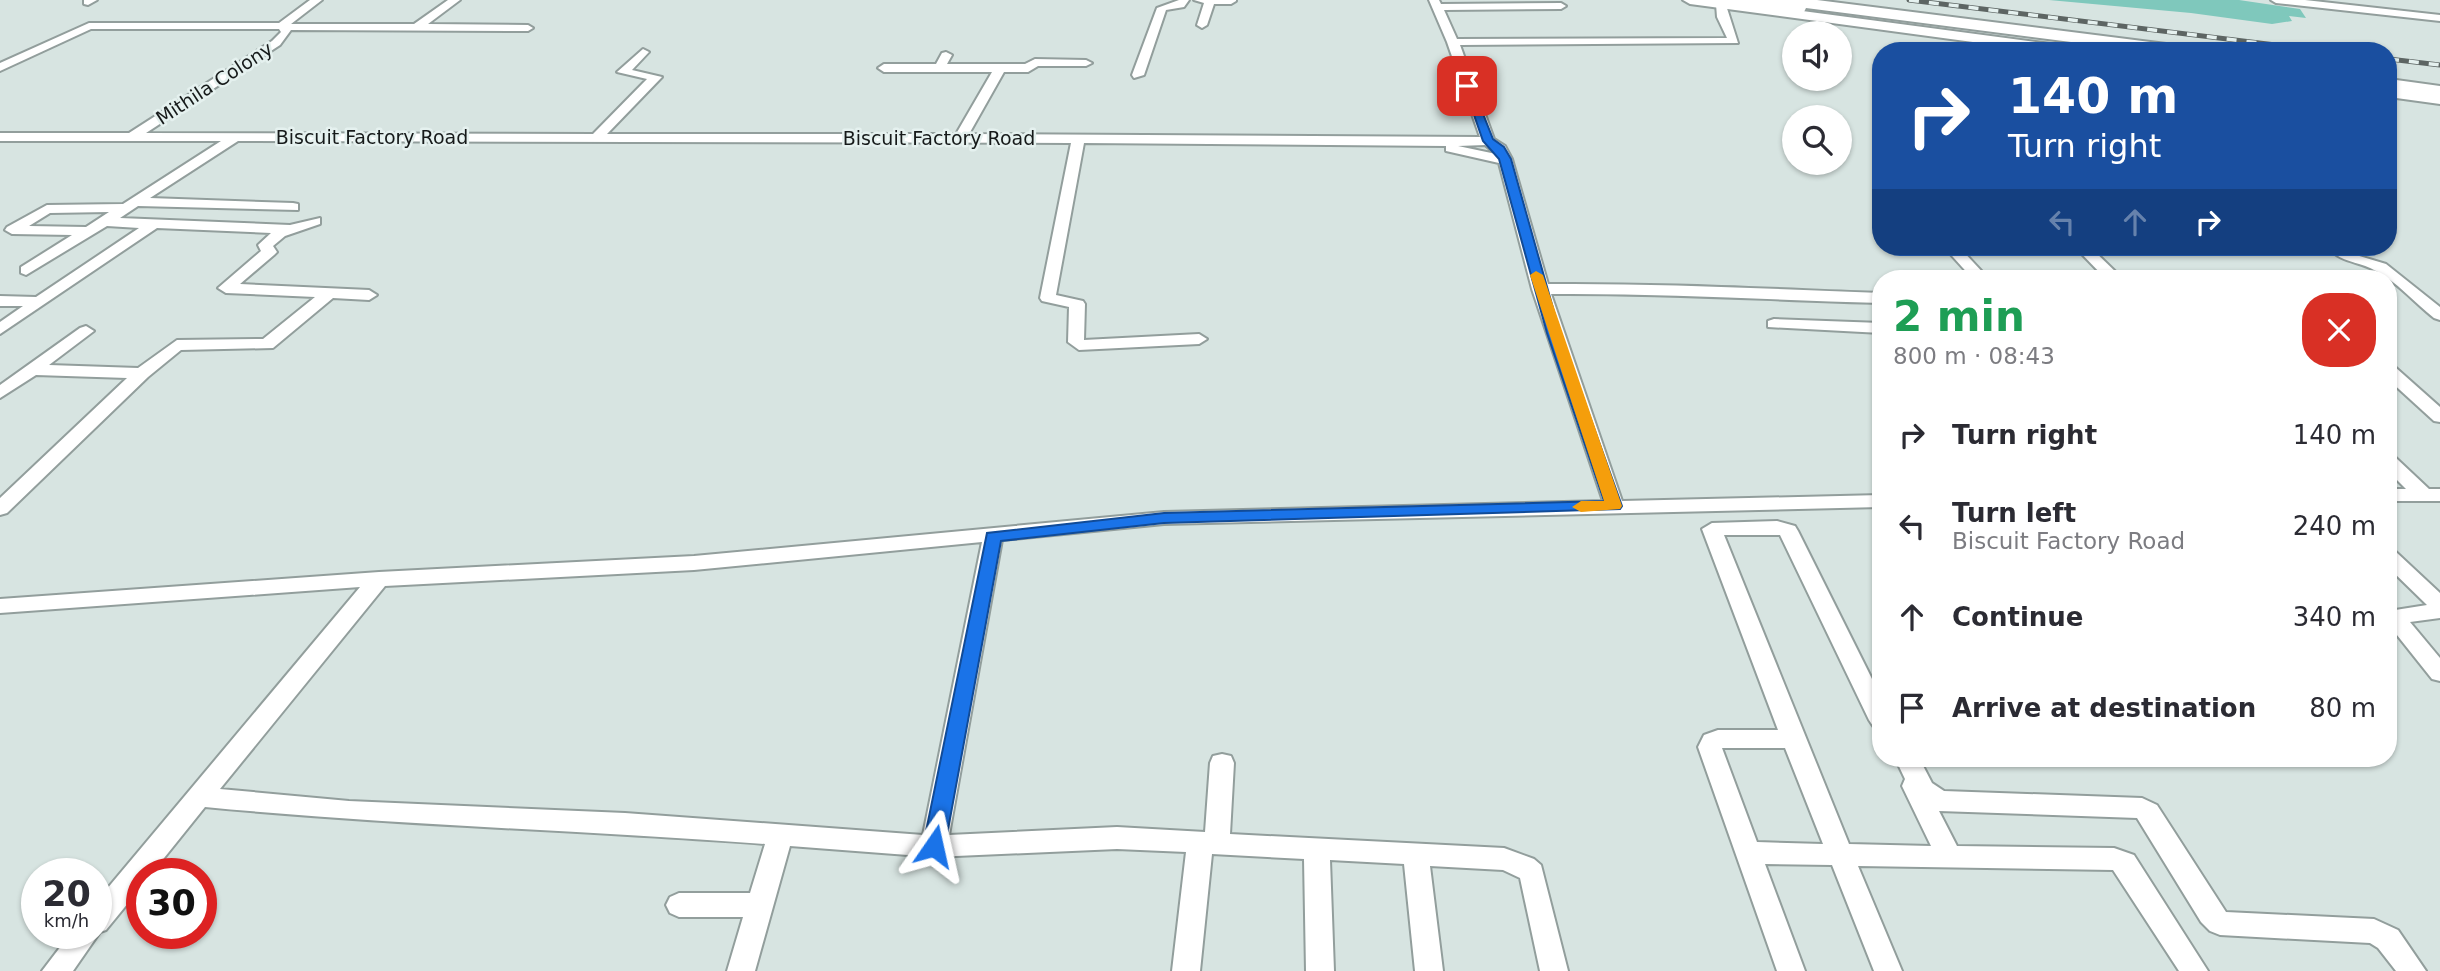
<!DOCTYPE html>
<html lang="en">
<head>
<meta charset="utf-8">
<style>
  :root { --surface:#fff; --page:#f2f2f3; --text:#2b2b33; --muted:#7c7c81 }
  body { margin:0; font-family:"DejaVu Sans",sans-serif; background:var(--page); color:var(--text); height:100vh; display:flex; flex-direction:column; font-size:26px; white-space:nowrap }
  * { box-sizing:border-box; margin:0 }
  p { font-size:23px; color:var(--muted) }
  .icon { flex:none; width:38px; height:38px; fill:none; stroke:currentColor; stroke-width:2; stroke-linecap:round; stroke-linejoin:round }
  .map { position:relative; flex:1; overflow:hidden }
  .panel { position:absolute; left:1872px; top:270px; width:525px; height:497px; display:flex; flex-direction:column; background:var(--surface); border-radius:28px; box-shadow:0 2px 5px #0004 }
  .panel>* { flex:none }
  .guide { position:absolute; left:1872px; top:42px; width:525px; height:214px; border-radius:28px; box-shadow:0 2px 5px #0004; background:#1a4fa0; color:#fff; overflow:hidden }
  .fabs { position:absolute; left:1782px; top:21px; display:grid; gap:14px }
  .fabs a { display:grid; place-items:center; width:70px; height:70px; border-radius:50%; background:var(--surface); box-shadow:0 2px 5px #0004; font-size:35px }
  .speed { position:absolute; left:21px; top:858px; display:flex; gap:14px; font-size:35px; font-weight:700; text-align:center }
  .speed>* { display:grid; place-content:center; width:91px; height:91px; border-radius:50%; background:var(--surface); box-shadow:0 2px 5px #0004; line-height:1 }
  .speed small { font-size:18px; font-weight:400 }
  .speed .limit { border:10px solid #d22; background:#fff; color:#111 }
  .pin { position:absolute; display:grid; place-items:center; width:60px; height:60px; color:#fff; margin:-30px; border-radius:14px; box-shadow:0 4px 10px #0006 }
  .me { position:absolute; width:77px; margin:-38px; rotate:11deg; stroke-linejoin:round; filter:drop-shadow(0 0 5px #0008) }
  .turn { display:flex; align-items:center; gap:24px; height:147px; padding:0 21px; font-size:32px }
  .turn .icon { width:91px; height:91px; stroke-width:2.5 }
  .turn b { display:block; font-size:49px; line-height:60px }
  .lanes { display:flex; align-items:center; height:66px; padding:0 21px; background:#0003; justify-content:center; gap:35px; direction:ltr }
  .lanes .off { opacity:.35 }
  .round { display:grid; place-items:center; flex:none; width:74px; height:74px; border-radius:28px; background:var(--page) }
  .overview { display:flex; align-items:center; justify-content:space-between; height:119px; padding:0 21px }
  h1 { font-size:42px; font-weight:700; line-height:52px; color:#1e9e55 }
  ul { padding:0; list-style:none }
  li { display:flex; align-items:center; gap:21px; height:91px; padding:0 21px }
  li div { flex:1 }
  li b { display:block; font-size:26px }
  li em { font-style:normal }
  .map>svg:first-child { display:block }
</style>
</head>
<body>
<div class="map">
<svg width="2440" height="971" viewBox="0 0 2440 971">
  <rect width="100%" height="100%" fill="#d7e4e1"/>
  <polygon fill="#7fc8bc" points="2049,0 2239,0 2300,9 2306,18 2289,16 2292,21 2272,24 2191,13"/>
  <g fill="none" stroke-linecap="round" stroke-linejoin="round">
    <g stroke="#929e9c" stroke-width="4">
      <g id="minor">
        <polygon points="84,0 97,0 88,5 84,4"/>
        <path d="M 310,0 L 322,0 L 291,24 L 414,24 L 448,0 L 460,0 L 428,24 L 528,25 L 533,28 L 528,31 L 291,30 L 280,45 L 146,133 L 593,134 L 647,79 L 617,72 L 643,49 L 649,52 L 632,70 L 662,77 L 607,134 L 956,134 L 992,72 L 884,72 L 878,68 L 884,64 L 936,64 L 942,53 L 946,52 L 952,55 L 947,64 L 1025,64 L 1035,59 L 1086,60 L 1092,63 L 1086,66 L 1038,66 L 1028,72 L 1004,72 L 969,134 L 1480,137 L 1447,42 L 1429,0 L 1439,0 L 1441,4 L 1561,3 L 1566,6 L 1561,9 L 1444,10 L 1457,39 L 1727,38 L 1717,17 L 1716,4 L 1725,2 L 1738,43 L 1460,45 L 1494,139 L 1505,146 L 1512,159 L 1548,284 C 1659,283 1770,289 1881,293 L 1881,303 C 1771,300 1661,293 1551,294 L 1622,501 L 1881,495 L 1881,507 L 1164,524 L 1002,540 L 949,835 L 1117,827 L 1205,832 L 1210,763 L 1213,756 L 1222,754 L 1231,756 L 1234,763 L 1230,834 L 1504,848 L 1534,859 L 1541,865 L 1568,971 L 1540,971 L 1520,878 L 1503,870 L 1430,866 L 1443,971 L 1415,971 L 1404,864 L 1330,860 L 1334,971 L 1306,971 L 1304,859 L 1212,854 L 1200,971 L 1172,971 L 1186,852 L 1117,849 L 934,857 L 790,846 L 755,971 L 727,971 L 743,917 L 679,917 L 670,913 L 666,905 L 670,897 L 679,893 L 750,893 L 765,844 C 578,830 391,825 205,807 L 152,873 L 142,873 L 142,886 L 106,930 L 100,932 L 73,971 L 42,971 L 71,933 L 96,933 L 96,902 L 360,587 L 0,613 L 0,599 L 379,572 L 694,556 L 1164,512 L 1603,501 L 1532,289 L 1499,163 L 1446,151 L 1446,146 L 1084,143 L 1056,295 L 1083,301 L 1085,304 L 1084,340 L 1199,334 L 1207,339 L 1199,344 L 1079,350 L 1068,342 L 1069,307 L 1042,301 L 1040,298 L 1071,143 L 238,141 L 150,198 L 293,203 L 298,204 L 298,210 L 138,206 L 120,218 L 290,225 L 320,218 L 320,224 L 285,236 L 273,246 L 277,252 L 274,255 L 240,284 L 369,290 L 377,295 L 369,300 L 333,298 L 273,348 L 181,350 L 148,377 L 7,513 L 0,515 L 0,498 L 127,378 L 36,375 L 0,398 L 0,385 L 80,328 L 86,326 L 94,331 L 49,365 L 138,368 L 177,340 L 263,339 L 315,297 L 226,293 L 218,288 L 261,251 L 258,245 L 271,233 L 157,228 L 0,334 L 0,322 L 23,306 L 0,306 L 0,296 L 36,297 L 139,228 L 107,226 L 26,275 L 21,273 L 21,267 L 72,235 L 12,234 L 5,230 L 7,227 L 47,205 L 123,204 L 221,141 L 0,141 L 0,133 L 129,133 L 272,41 L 281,32 L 279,29 L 91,29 L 0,71 L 0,63 L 89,23 L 279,23 ZM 1485,145 L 1496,154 L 1458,146 ZM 109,212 L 86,227 L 29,226 L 50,213 ZM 982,542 L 923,835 L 625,813 L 349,801 L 220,789 L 385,586 L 694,570 Z"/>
        <polygon points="1179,0 1189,0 1184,7 1166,10 1144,75 1134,78 1132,75 1157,8"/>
        <polygon points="1194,0 1236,0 1236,1 1231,4 1214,4 1207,25 1202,28 1197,25 1204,3"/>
        <polygon points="2271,0 2305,0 2440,15 2440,21 2276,3"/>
        <polygon points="1944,247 1959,247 1988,278 1972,278"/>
        <polygon points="2075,247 2090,247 2122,278 2105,278"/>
        <path d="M 2328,247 L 2345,247 L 2356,255 L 2386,264 L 2440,307 L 2440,320 L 2434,318 C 2415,303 2396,281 2376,271 C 2359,261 2340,263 2328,247 Z"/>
        <polygon points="1774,319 1881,323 1881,333 1768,327 1768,321"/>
        <polygon points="2389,366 2395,367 2440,407 2440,422 2434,421 2389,380"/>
        <polygon points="2389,456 2396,458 2429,489 2440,489 2440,501 2389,501 2389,489 2406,489 2389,472"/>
        <path d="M 1777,521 L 1795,526 L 1798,531 L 1881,697 L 1881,729 L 1873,726 L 1869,720 L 1780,535 L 1724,535 L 1849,844 L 1931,846 L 1902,786 L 1905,779 L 1895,758 L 1919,758 L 1932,783 L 1944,791 L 2142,798 L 2157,805 L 2226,912 L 2374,919 L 2398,930 L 2426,971 L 2396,971 L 2378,948 L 2370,943 L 2220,935 L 2210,931 L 2201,922 L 2137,818 L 1939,811 L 1957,846 L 2114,848 L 2134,855 L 2208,971 L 2179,971 L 2113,870 L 1858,866 L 1902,971 L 1874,971 L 1832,865 L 1765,864 L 1805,971 L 1777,971 L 1698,747 L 1704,735 L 1718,730 L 1778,730 L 1702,529 L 1712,523 ZM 1722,748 L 1785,748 L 1823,844 L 1757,842 Z"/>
        <polygon points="2389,550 2396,552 2440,593 2440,618 2410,622 2440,658 2440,681 2432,679 2389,625 2389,611 2427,605 2389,568"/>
      </g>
    </g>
    <g stroke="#929e9c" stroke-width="4">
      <g id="major">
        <polygon points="1683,0 1720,0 2074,47 2081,51 2040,51 1690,4"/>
        <polygon points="2389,87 2440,94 2440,104 2389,97"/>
      </g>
    </g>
    <g stroke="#929e9c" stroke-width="4">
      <g id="highway">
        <polygon points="1719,0 1817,0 2182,46 2190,51 2141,51 1806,8 1804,12 1799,14 1727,5"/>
        <polygon points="2389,79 2440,86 2440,96 2389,89"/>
      </g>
    </g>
    <use href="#minor" fill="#fff" fill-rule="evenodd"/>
    <use href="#major" fill="#fff" fill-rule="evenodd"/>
    <use href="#highway" fill="#fff" fill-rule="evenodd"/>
    <g stroke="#5d6563" stroke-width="5">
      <g id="rail">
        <polyline points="1909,0 2325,51"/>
        <polyline points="2316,47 2343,51"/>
        <polyline points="2389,59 2440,65"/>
      </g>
    </g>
    <use href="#rail" stroke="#e5f1ef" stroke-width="3.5" stroke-dasharray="10" stroke-linecap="butt"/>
  </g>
  <polygon fill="#1a73e8" stroke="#114b97" stroke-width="2" points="1463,83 1472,86 1493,139 1504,147 1511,159 1560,333 1622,506 1620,509 1164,523 1001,541 945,846 942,852 934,855 927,852 923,846 987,533 1164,513 1604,501 1547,333 1499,159 1483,141"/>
  <polygon fill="#f59e0b" points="1536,271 1543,275 1622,506 1620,509 1581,512 1572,507 1581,501 1604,501 1530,275"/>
  <g text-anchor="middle" stroke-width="5" stroke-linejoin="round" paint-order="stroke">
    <g font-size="19" fill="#161a1a" stroke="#e5f1ef">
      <text transform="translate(214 83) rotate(-33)" y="7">Mithila Colony</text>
      <text x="372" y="144">Biscuit Factory Road</text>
      <text x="939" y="145">Biscuit Factory Road</text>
    </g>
  </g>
</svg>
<div class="fabs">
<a><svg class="icon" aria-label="sound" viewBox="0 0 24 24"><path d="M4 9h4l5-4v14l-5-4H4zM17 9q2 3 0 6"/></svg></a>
<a><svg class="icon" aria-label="search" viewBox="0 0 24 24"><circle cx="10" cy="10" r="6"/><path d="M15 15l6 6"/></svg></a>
</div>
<div class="speed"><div>20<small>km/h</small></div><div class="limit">30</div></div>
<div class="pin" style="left:1467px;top:86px;background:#d93025"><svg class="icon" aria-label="arrive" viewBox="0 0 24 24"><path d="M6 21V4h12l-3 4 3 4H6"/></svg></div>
<svg class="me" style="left:934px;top:846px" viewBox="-20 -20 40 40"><path d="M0-17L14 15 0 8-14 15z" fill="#1a73e8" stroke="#fff" stroke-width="4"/></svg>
<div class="guide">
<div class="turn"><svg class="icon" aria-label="right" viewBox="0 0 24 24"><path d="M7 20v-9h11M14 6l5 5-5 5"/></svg><div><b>140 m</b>Turn right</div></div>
<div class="lanes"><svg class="icon off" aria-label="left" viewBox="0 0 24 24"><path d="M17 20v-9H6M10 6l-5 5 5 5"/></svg><svg class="icon off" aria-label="ahead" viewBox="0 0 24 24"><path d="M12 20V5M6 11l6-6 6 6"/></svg><svg class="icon" aria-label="right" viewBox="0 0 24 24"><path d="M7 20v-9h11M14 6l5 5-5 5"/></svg></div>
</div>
<section class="panel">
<div class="overview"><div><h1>2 min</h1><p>800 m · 08:43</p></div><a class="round" style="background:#d93025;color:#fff"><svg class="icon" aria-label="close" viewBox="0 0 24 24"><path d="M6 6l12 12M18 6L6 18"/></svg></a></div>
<ul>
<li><svg class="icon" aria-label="right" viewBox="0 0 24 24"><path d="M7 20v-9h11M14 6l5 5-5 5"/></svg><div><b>Turn right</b></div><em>140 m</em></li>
<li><svg class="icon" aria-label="left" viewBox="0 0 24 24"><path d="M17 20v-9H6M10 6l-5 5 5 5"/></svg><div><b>Turn left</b><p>Biscuit Factory Road</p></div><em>240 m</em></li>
<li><svg class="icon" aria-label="ahead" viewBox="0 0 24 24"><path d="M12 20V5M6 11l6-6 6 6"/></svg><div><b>Continue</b></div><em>340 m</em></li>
<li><svg class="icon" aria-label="arrive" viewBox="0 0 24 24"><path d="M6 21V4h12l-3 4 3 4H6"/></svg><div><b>Arrive at destination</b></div><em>80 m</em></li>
</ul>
</section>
</div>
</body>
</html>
